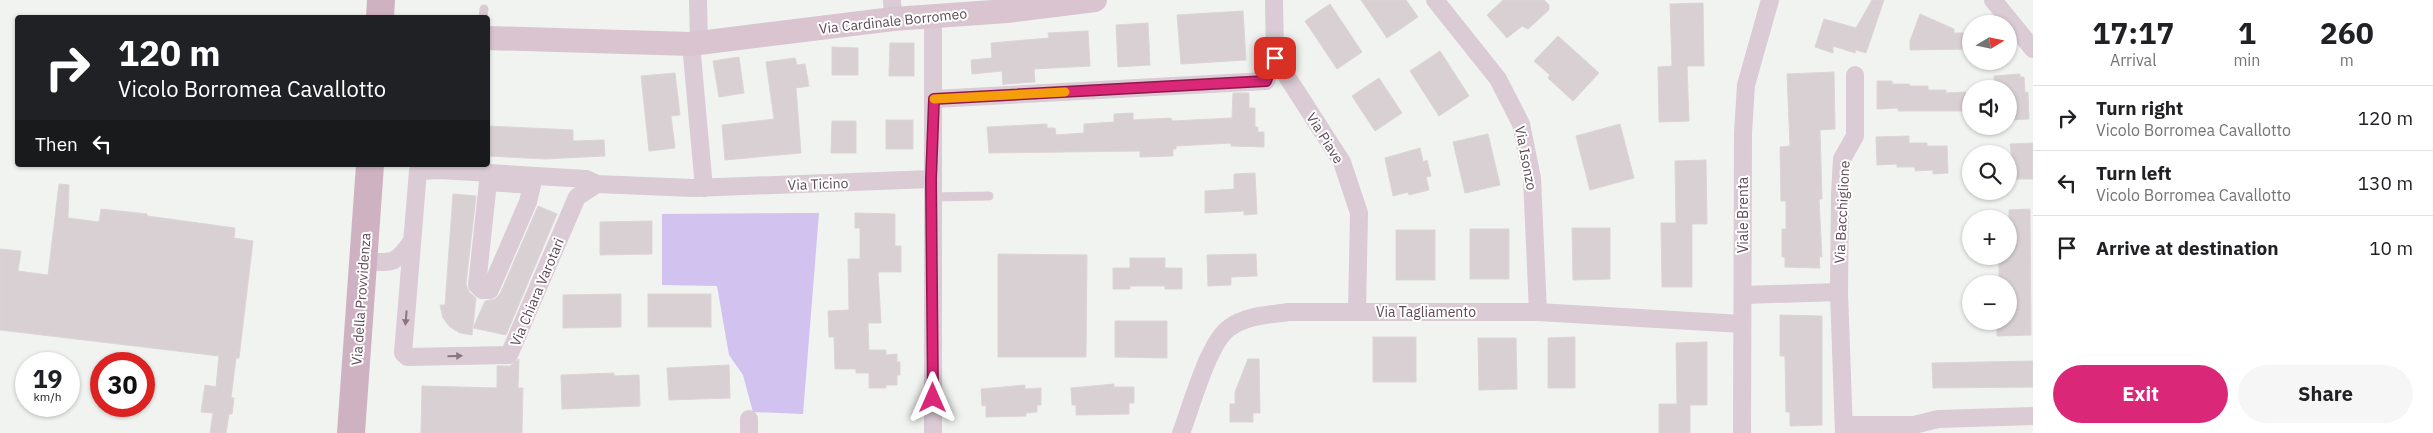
<!DOCTYPE html>
<html lang="en">
<head>
<meta charset="utf-8">
<style>
  :root { --surface:#fff; --page:#f6f6f6; --text:#202124; --muted:#757577; --line:#e0e0e0; --accent:#db2777 }
  body { margin:0; font-family:"IBM Plex Sans",sans-serif; background:var(--page); color:var(--text); height:100vh; display:flex; flex-direction:column; font-size:19px; white-space:nowrap }
  * { box-sizing:border-box; margin:0 }
  p { font-size:16px; color:var(--muted) }
  .icon { flex:none; width:28px; height:28px; fill:none; stroke:currentColor; stroke-width:2; stroke-linecap:round; stroke-linejoin:round }
  .map { position:relative; flex:1; overflow:hidden }
  .side { display:flex; flex-direction:column; background:var(--surface); width:400px }
  .side>* { flex:none }
  .hud { position:absolute; left:15px; top:15px; width:475px; height:152px; border-radius:5px; box-shadow:0 1px 4px #0004; background:#202124; color:#fff; overflow:hidden }
  .needle { width:32px; rotate:80deg }
  .controls { position:absolute; left:1962px; top:15px; display:grid; gap:10px }
  .controls a { display:grid; place-items:center; width:55px; height:55px; border-radius:50%; background:var(--surface); box-shadow:0 1px 4px #0004; font-size:25px }
  .speed { position:absolute; left:15px; top:352px; display:flex; gap:10px; font-size:25px; font-weight:700; text-align:center }
  .speed>* { display:grid; place-content:center; width:65px; height:65px; border-radius:50%; background:var(--surface); box-shadow:0 1px 4px #0004; line-height:1 }
  .speed small { font-size:12px; font-weight:400 }
  .speed .limit { border:8px solid #d22; background:#fff; color:#111 }
  .pin { position:absolute; display:grid; place-items:center; width:42px; height:42px; color:#fff; margin:-21px; border-radius:10px; box-shadow:0 2px 8px #0006 }
  .me { position:absolute; width:55px; margin:-28px; rotate:0deg; stroke-linejoin:round; filter:drop-shadow(0 0 4px #0008) }
  .turn { display:flex; align-items:center; gap:18px; height:105px; padding:0 20px; font-size:22px }
  .turn .icon { width:65px; height:65px; stroke-width:2.5 }
  .turn b { display:block; font-size:35px; line-height:42px }
  .then { display:flex; align-items:center; height:48px; padding:0 20px; background:#0003; gap:10px; font-size:19px }
  .eta { display:flex; justify-content:space-evenly; align-items:center; height:85px; text-align:center }
  .eta b { font-size:30px; font-weight:700; line-height:35px }
  .cta { display:flex; gap:10px; margin-top:auto; padding:10px 20px }
  .cta a { flex:1; height:58px; border-radius:30px; background:var(--accent); color:#fff; font-size:20px; font-weight:700; line-height:58px; text-align:center }
  .cta a+a { background:var(--page); color:var(--text) }
  ul { padding:0; list-style:none }
  li { display:flex; align-items:center; gap:15px; height:65px; padding:0 20px; border-top:1px solid var(--line) }
  li div { flex:1 }
  li b { display:block; font-size:19px }
  li em { font-style:normal }
  main { display:flex; flex:1; min-height:0 }
  .map>svg:first-child { display:block }
</style>
</head>
<body>
<main>
<div class="map">
<svg width="2033" height="433" viewBox="0 0 2033 433">
  <rect width="100%" height="100%" fill="#f1f3f1"/>
  <polygon fill="#d1c2ef" points="819,213 803,414 753,412 743,375 729,355 717,286 662,285 662,214"/>
  <g fill="#d8d0d3" stroke="#dcd5d7">
    <polygon points="1361,0 1406,0 1418,17 1387,38"/>
    <polygon points="1503,0 1544,0 1549,5 1549,10 1528,29 1522,26 1507,38 1487,15"/>
    <polygon points="1872,0 1884,0 1866,53 1856,50 1855,53 1833,46 1833,53 1815,47 1824,19 1856,28"/>
    <polygon points="1703,3 1704,66 1687,66 1689,121 1659,122 1658,67 1672,66 1670,4"/>
    <polygon points="1330,4 1362,52 1337,69 1305,21"/>
    <polygon points="1243,11 1246,60 1181,64 1177,15"/>
    <polygon points="1920,14 1954,29 1954,33 1971,33 1971,49 1910,50 1910,41"/>
    <polygon points="1148,23 1150,65 1118,67 1116,25"/>
    <polygon points="1088,31 1090,66 1034,69 1035,82 1005,84 1003,85 1002,71 972,74 971,60 992,58 991,43 1049,38 1048,33"/>
    <polygon points="1558,36 1599,73 1573,101 1548,78 1550,75 1534,61"/>
    <polygon points="890,43 914,43 914,76 889,76"/>
    <polygon points="832,47 858,48 858,75 832,75"/>
    <polygon points="1440,51 1469,96 1439,116 1410,71"/>
    <polygon points="739,57 744,93 719,97 713,61"/>
    <polygon points="795,58 797,65 805,64 809,86 796,88 801,153 725,160 722,125 774,119 766,62"/>
    <polygon points="1834,72 1835,129 1820,130 1822,199 1819,199 1822,257 1819,257 1820,268 1785,267 1785,257 1782,257 1782,229 1786,229 1786,201 1781,201 1780,147 1790,146 1787,74"/>
    <polygon points="675,73 680,115 671,116 675,148 649,151 641,76"/>
    <polygon points="2020,74 2020,77 2024,77 2025,93 2028,92 2029,119 2009,120 2009,89 1995,89 1994,76"/>
    <polygon points="1379,78 1402,113 1375,131 1352,96"/>
    <polygon points="1877,81 1892,81 1892,84 1909,84 1910,86 1928,86 1928,90 1946,90 1946,93 1966,92 1966,111 1898,111 1898,108 1877,109"/>
    <polygon points="1233,93 1249,93 1249,108 1255,108 1255,127 1258,127 1258,132 1264,132 1264,147 1231,146 1231,143 1176,146 1176,149 1173,149 1173,156 1140,157 1140,151 989,153 987,127 1047,124 1047,128 1055,128 1056,135 1084,133 1084,124 1114,122 1114,114 1133,113 1133,120 1171,118 1172,121 1232,118"/>
    <rect x="886" y="120" width="27" height="29"/>
    <polygon points="832,121 856,121 856,153 831,153"/>
    <polygon points="1620,124 1634,178 1590,190 1576,136"/>
    <polygon points="488,126 573,130 573,141 604,140 605,156 545,159 488,156"/>
    <polygon points="1488,134 1500,185 1465,193 1453,142"/>
    <polygon points="1909,136 1909,143 1927,143 1927,146 1947,146 1948,173 1933,174 1933,170 1915,171 1915,167 1897,167 1897,164 1877,165 1876,137"/>
    <polygon points="2033,143 2033,179 2015,179 2010,144"/>
    <polygon points="1420,148 1423,162 1427,160 1431,176 1426,177 1429,190 1409,195 1408,192 1393,196 1385,158"/>
    <polygon points="1706,160 1707,224 1692,224 1692,287 1662,287 1661,223 1676,223 1675,161"/>
    <polygon points="1255,173 1257,214 1244,215 1244,211 1205,213 1205,191 1234,189 1234,174"/>
    <polygon points="59,184 69,185 68,218 99,222 101,209 147,214 147,216 235,228 234,238 253,241 239,358 236,358 231,398 234,398 232,414 229,414 226,433 210,433 213,413 201,412 205,385 216,387 219,356 0,330 0,249 21,251 18,271 48,275"/>
    <polygon points="453,194 476,196 466,284 469,292 476,298 472,335 460,333 450,327 443,318 440,305 445,305"/>
    <polygon points="538,206 557,214 506,335 473,328 485,301 495,299 500,294"/>
    <polygon points="2030,209 2031,335 1997,336 1997,321 2009,321 2009,284 1999,284 1999,256 2009,256 2009,210"/>
    <polygon points="855,213 895,214 895,246 901,246 901,272 878,272 881,323 868,323 869,350 886,350 886,355 897,354 897,362 900,362 900,375 897,375 897,385 886,385 886,388 869,388 869,373 856,373 856,369 835,369 834,337 829,337 828,311 849,310 848,259 860,259 860,228 855,228"/>
    <polygon points="652,221 652,254 600,255 600,222"/>
    <polygon points="1572,228 1610,228 1610,279 1573,280"/>
    <rect x="1470" y="229" width="39" height="50"/>
    <rect x="1396" y="230" width="39" height="50"/>
    <polygon points="998,254 1087,255 1086,357 998,357"/>
    <polygon points="1256,254 1257,276 1231,277 1231,285 1208,286 1207,255"/>
    <polygon points="1130,258 1165,258 1165,268 1182,268 1182,289 1165,289 1165,286 1130,286 1130,289 1113,289 1113,268 1130,268"/>
    <polygon points="621,294 621,327 563,328 563,295"/>
    <rect x="648" y="294" width="63" height="33"/>
    <polygon points="1780,315 1822,316 1822,425 1790,426 1790,412 1786,412 1785,356 1780,356"/>
    <polygon points="1115,321 1167,321 1167,358 1115,357"/>
    <rect x="1373" y="337" width="43" height="45"/>
    <polygon points="1575,337 1575,388 1548,388 1548,338"/>
    <polygon points="1478,338 1516,338 1517,389 1479,390"/>
    <polygon points="1707,342 1707,405 1690,405 1690,433 1659,433 1659,404 1677,404 1676,343"/>
    <polygon points="519,359 518,388 523,388 522,433 421,433 422,386 497,388 497,366 510,366"/>
    <polygon points="1248,359 1259,359 1260,413 1253,413 1253,422 1230,422 1230,404 1235,404 1235,392"/>
    <polygon points="2033,361 2033,387 1933,388 1932,363"/>
    <polygon points="729,365 730,398 669,400 667,368"/>
    <polygon points="614,373 614,376 639,375 640,406 562,409 561,375"/>
    <polygon points="1114,384 1114,387 1134,387 1134,403 1129,403 1129,414 1076,415 1076,405 1072,405 1071,388"/>
    <polygon points="1025,385 1025,389 1041,388 1041,405 1037,405 1037,412 1026,413 1026,416 986,417 986,405 982,406 981,389"/>
  </g>
  <g fill="none" stroke-linecap="round" stroke-linejoin="round">
    <g stroke="#dacbd4" stroke-width="9">
      <polyline points="483,18 484,9"/>
      <polyline points="932,197 989,196"/>
    </g>
    <g stroke="#dacbd4" stroke-width="18">
      <polyline points="698,0 699,43"/>
      <polyline points="892,0 893,19"/>
      <polyline points="1274,0 1275,58 1342,162 1359,213 1357,312"/>
      <polyline points="1435,0 1498,79 1521,124 1532,178 1538,312"/>
      <polyline points="1993,0 2033,49"/>
      <polyline points="933,15 933,433"/>
      <polyline points="691,44 704,188"/>
      <polyline points="934,99 1266,81 1275,58"/>
      <polygon points="488,182 532,185 528,202 490,290 482,290 477,285"/>
      <polyline points="597,184 577,197 509,355 407,357 403,353 418,171 440,170 586,179 597,184 693,188 931,179"/>
      <path d="M 364,261 C 391,263 396,265 412,241"/>
      <polyline points="1743,295 1839,292"/>
      <polyline points="749,419 749,433"/>
      <polyline points="1844,425 1914,425 1938,419 2033,416"/>
      <path d="M 1181,433 C 1191,408 1208,343 1229,328 C 1247,315 1269,315 1289,312 L 1538,312 L 1742,324"/>
      <polyline points="1742,433 1743,133 1746,85 1770,0"/>
      <polyline points="1844,433 1839,292 1840,194 1842,159 1855,136 1855,75"/>
    </g>
    <polyline stroke="#d9c4cf" stroke-width="24" points="488,38 691,44 893,19 1007,11 1095,0"/>
    <g stroke="#cfb2c1" stroke-width="28">
      <polyline points="380,18 381,0"/>
      <polyline points="351,433 370,165"/>
    </g>
  </g>
  <defs><path id="oneway-solid" d="M-6-.8H1V-3.2L6.5 0L1 3.2V.8H-6Z" transform="scale(1.25)"/></defs>
  <g fill="#897681">
    <use href="#oneway-solid" transform="translate(406 318) rotate(95)"/>
    <use href="#oneway-solid" transform="translate(455 356) rotate(-1)"/>
  </g>
  <g fill="none" stroke-linecap="round" stroke-linejoin="round">
    <g stroke="#8e194d" stroke-width="12">
      <polyline id="route" points="933,398 931,179 934,99 1266,81 1275,58"/>
    </g>
    <use href="#route" stroke="#db2777" stroke-width="9"/>
    <polyline stroke="#f59e0b" stroke-width="9" points="934,99 1065,92"/>
  </g>
  <g text-anchor="middle" stroke-width="4" stroke-linejoin="round" paint-order="stroke">
    <g font-size="14" fill="#5e4955" stroke="#fff">
      <text transform="translate(893 21) rotate(-6)" y="5">Via Cardinale Borromeo</text>
      <text transform="translate(1325 138) rotate(58)" y="5">Via Piave</text>
      <text transform="translate(1526 158) rotate(79)" y="5">Via Isonzo</text>
      <text transform="translate(818 184) rotate(-2)" y="5">Via Ticino</text>
      <text transform="translate(1842 212) rotate(-87)" y="5">Via Bacchiglione</text>
      <text transform="translate(1743 215) rotate(-90)" y="5">Viale Brenta</text>
      <text transform="translate(537 292) rotate(-67)" y="5">Via Chiara Varotari</text>
      <text transform="translate(361 299) rotate(-86)" y="5">Via della Provvidenza</text>
      <text x="1426" y="317">Via Tagliamento</text>
    </g>
  </g>
</svg>
<div class="controls">
<a><svg class="needle" viewBox="-14 -14 28 28"><path d="M0-13l5 13h-10z" fill="#e53935"/><path d="M0 13l5-13h-10z" fill="#757577"/></svg></a>
<a><svg class="icon" aria-label="sound" viewBox="0 0 24 24"><path d="M4 9h4l5-4v14l-5-4H4zM17 9q2 3 0 6"/></svg></a>
<a><svg class="icon" aria-label="search" viewBox="0 0 24 24"><circle cx="10" cy="10" r="6"/><path d="M15 15l6 6"/></svg></a>
<a>+</a>
<a>−</a>
</div>
<div class="speed"><div>19<small>km/h</small></div><div class="limit">30</div></div>
<div class="pin" style="left:1275px;top:58px;background:#d93025"><svg class="icon" aria-label="arrive" viewBox="0 0 24 24"><path d="M6 21V4h12l-3 4 3 4H6"/></svg></div>
<svg class="me" style="left:933px;top:398px" viewBox="-20 -20 40 40"><path d="M0-17L14 15 0 8-14 15z" fill="#db2777" stroke="#fff" stroke-width="4"/></svg>
<div class="hud">
<div class="turn"><svg class="icon" aria-label="right" viewBox="0 0 24 24"><path d="M7 20v-9h11M14 6l5 5-5 5"/></svg><div><b>120 m</b>Vicolo Borromea Cavallotto</div></div>
<div class="then">Then<svg class="icon" aria-label="left" viewBox="0 0 24 24"><path d="M17 20v-9H6M10 6l-5 5 5 5"/></svg></div>
</div>
</div>
<section class="side">
<div class="eta">
<div><b>17:17</b><p>Arrival</p></div>
<div><b>1</b><p>min</p></div>
<div><b>260</b><p>m</p></div>
</div>
<ul>
<li><svg class="icon" aria-label="right" viewBox="0 0 24 24"><path d="M7 20v-9h11M14 6l5 5-5 5"/></svg><div><b>Turn right</b><p>Vicolo Borromea Cavallotto</p></div><em>120 m</em></li>
<li><svg class="icon" aria-label="left" viewBox="0 0 24 24"><path d="M17 20v-9H6M10 6l-5 5 5 5"/></svg><div><b>Turn left</b><p>Vicolo Borromea Cavallotto</p></div><em>130 m</em></li>
<li><svg class="icon" aria-label="arrive" viewBox="0 0 24 24"><path d="M6 21V4h12l-3 4 3 4H6"/></svg><div><b>Arrive at destination</b></div><em>10 m</em></li>
</ul>
<div class="cta"><a>Exit</a><a>Share</a></div>
</section>
</main>
</body>
</html>
